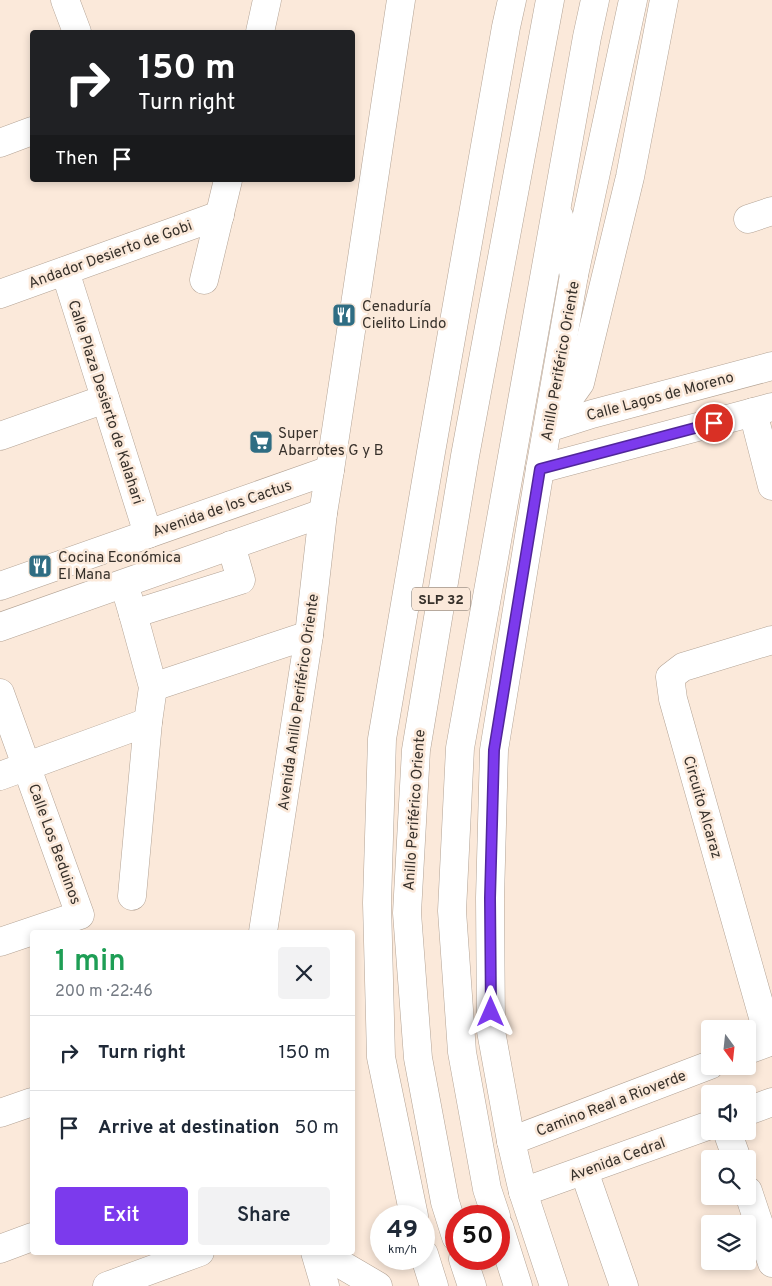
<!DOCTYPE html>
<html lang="en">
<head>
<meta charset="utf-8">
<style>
  :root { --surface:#fff; --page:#f2f2f3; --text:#1f2937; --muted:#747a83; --line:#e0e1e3; --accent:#7c3aed }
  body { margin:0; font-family:Overpass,sans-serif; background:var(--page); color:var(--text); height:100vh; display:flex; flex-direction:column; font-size:19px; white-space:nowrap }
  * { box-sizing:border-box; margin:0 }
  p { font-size:16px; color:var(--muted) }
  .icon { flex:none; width:28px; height:28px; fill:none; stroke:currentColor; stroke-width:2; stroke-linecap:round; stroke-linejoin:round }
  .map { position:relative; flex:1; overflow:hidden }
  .sheet { position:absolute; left:30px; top:930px; width:325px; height:325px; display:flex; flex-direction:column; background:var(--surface); border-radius:5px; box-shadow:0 2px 8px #0003 }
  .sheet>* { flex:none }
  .top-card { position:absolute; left:30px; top:30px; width:325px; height:152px; border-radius:5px; box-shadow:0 2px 8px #0003; background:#202124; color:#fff; overflow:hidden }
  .needle { width:32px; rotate:165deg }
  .tools { position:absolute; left:701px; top:1020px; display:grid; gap:10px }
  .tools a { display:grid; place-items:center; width:55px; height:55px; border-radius:5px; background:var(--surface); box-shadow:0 2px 8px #0003; font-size:25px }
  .speed { position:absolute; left:370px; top:1205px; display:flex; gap:10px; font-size:25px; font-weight:700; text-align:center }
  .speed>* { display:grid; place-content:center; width:65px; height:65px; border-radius:50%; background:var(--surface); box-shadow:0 2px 8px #0003; line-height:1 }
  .speed small { font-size:12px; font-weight:400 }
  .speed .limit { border:8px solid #d22; background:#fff; color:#111 }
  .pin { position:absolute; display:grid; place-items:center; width:42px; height:42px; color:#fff; margin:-21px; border:2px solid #fff; border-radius:50%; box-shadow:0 1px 5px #0007 }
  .me { position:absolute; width:55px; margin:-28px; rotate:0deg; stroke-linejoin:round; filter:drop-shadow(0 0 4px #0008) }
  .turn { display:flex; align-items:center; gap:18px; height:105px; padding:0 25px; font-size:22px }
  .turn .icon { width:65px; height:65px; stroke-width:2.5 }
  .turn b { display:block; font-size:35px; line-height:42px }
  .then { display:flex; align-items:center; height:48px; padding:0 25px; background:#0003; gap:10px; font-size:19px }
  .round { display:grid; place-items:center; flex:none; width:52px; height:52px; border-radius:5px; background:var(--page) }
  .summary { display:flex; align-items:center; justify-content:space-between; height:85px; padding:0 25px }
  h1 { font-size:30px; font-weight:600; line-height:38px; color:#1e9e55 }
  .button { display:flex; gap:10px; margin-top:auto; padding:10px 25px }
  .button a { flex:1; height:58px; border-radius:5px; background:var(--accent); color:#fff; font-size:20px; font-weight:600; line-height:58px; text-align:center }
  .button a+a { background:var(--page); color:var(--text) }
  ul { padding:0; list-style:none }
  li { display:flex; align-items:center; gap:15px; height:75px; padding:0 25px; border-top:1px solid var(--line) }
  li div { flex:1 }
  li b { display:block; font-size:19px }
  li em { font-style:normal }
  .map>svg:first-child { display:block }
</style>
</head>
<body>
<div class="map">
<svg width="772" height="1286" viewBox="0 0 772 1286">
  <rect width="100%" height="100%" fill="#fbe9da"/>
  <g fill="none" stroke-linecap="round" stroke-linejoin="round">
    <g stroke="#b3a395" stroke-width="29">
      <g id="minor">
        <polyline points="65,0 77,32"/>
        <polyline points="260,32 267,0"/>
        <polyline points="0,143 32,131"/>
        <polyline points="748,219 772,211"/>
        <polyline points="65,271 148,534"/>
        <polyline points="204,280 228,180"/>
        <polyline points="0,294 220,215"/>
        <polyline points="753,412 772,486"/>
        <polyline points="548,428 580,383 630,177 664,0"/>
        <polyline points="548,428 592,414 772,366"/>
        <polyline points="0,436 105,399"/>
        <polyline points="540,469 772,407"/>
        <polyline points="0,586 330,470"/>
        <polyline points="128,597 133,614 241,580 231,545"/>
        <polyline points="0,627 323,513"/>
        <polyline points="153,687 309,635"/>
        <polyline points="0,693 80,915 0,942"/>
        <polyline points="0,776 148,722"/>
        <polyline points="132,896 148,722 153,687 133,614"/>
        <polyline points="263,932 309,635 323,513 330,470 401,0"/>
        <polyline points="770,1042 673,699 670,677 683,667 772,640"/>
        <polyline points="748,1050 772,1041"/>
        <polyline points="748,1111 772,1102"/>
        <polyline points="0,1113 32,1102"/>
        <polyline points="727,1131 737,1159"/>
        <polyline points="511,1141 710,1065"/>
        <polyline points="584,1171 624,1286"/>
        <polyline points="748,1191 772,1263"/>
        <polyline points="523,1192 710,1125"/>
        <polyline points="0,1249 32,1237"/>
        <polyline points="315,1252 325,1286"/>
        <polyline points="320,1252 378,1286"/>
        <polyline points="107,1286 200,1252"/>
      </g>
    </g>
    <g stroke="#b3a395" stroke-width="29">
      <g id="major">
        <polyline points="414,1216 381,1057 377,903 382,739 431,452 506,27 512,0"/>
        <polyline points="424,1254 434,1286"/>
        <polyline points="554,1286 523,1192 511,1141 491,1031 490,898 494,750 540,469 574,275 633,0"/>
      </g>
    </g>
    <g stroke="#b3a395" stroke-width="29">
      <g id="highway">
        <polyline points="559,216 574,275"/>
        <polyline points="496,1216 487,1189 462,1052 452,911 460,748 587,37 595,0"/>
        <polyline points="499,1226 518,1286"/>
        <polyline points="456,1237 445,1202 418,1058 407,913 416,750 465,456 550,0"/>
        <polyline points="463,1259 472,1286"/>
      </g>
    </g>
    <use href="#minor" stroke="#fff" stroke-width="28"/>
    <use href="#major" stroke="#fff" stroke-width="28"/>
    <use href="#highway" stroke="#fff" stroke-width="28"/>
  </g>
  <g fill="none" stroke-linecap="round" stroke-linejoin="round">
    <g stroke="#51269a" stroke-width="12">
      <polyline id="route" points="491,1012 490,898 494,750 540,469 714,423"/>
    </g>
    <use href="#route" stroke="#7c3aed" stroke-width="9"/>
  </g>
  <defs>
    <g id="restaurant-square" transform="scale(1.25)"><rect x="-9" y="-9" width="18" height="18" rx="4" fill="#2f6d83" stroke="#fbe9da"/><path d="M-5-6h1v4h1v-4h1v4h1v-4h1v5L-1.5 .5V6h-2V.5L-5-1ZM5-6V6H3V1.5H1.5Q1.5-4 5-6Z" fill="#fff"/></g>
    <g id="supermarket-square" transform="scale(1.25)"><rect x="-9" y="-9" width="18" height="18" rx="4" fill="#2f6d83" stroke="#fbe9da"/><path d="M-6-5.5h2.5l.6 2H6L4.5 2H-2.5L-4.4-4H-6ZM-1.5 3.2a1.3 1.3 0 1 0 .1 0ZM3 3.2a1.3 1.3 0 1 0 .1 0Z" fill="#fff"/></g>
  </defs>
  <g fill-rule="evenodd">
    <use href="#restaurant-square" x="344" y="315"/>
    <use href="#supermarket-square" x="261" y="442"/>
    <use href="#restaurant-square" x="40" y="566"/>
  </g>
  <g text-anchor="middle" stroke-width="5" stroke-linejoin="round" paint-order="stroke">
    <rect fill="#fbe9da" stroke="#726860" stroke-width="1" x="412" y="587.5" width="58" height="23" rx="4"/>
    <g font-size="14" font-weight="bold" fill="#37312b">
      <text x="441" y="604">SLP 32</text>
    </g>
    <g font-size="15" fill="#37312b" stroke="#fbe9da">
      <text transform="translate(110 254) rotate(-20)" y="5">Andador Desierto de Gobi</text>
      <text transform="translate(560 361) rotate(-80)" y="5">Anillo Periférico Oriente</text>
      <text transform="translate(660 396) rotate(-15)" y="5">Calle Lagos de Moreno</text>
      <text transform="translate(106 402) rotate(72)" y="5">Calle Plaza Desierto de Kalahari</text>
      <text transform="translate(222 508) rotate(-19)" y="5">Avenida de los Cactus</text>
      <text transform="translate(298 702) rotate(-82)" y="5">Avenida Anillo Periférico Oriente</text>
      <text transform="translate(703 807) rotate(74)" y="5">Circuito Alcaraz</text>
      <text transform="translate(414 810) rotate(-86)" y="5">Anillo Periférico Oriente</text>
      <text transform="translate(55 844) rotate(70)" y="5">Calle Los Beduinos</text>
      <text transform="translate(611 1103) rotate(-21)" y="5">Camino Real a Rioverde</text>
      <text transform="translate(617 1159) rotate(-20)" y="5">Avenida Cedral</text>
    </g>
    <g font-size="15" fill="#37312b" stroke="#fbe9da" text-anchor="start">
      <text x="362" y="311">Cenaduría<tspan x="362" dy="17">Cielito Lindo</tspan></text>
      <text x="278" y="438">Super<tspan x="278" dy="17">Abarrotes G y B</tspan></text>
      <text x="58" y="562">Cocina Económica<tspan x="58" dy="17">El Mana</tspan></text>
    </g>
  </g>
</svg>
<div class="tools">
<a><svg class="needle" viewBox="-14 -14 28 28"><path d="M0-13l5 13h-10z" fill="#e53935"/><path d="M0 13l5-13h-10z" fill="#747a83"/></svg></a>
<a><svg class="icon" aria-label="sound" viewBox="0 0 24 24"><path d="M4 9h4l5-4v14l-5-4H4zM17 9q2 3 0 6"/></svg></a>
<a><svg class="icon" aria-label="search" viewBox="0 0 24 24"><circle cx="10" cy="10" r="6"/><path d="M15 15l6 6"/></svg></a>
<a><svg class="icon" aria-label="layers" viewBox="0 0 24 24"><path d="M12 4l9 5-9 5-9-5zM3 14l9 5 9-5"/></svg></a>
</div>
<div class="speed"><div>49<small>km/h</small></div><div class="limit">50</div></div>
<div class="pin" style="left:714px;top:423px;background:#d93025"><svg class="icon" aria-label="arrive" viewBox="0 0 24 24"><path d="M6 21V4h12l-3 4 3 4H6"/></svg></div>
<svg class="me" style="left:491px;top:1012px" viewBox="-20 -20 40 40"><path d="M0-17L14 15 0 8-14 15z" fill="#7c3aed" stroke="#fff" stroke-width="4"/></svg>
<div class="top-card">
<div class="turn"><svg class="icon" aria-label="right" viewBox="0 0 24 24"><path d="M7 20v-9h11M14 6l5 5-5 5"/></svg><div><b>150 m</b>Turn right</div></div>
<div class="then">Then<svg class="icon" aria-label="arrive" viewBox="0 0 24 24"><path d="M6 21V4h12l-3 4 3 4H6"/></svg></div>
</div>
<section class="sheet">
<div class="summary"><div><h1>1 min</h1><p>200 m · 22:46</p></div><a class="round"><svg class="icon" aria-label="close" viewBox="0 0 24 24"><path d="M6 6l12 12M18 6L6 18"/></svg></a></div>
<ul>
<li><svg class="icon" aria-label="right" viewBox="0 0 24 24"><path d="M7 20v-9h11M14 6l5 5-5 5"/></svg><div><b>Turn right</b></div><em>150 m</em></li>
<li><svg class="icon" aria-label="arrive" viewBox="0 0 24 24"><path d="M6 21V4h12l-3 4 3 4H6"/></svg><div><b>Arrive at destination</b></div><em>50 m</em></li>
</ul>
<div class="button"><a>Exit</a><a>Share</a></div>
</section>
</div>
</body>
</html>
